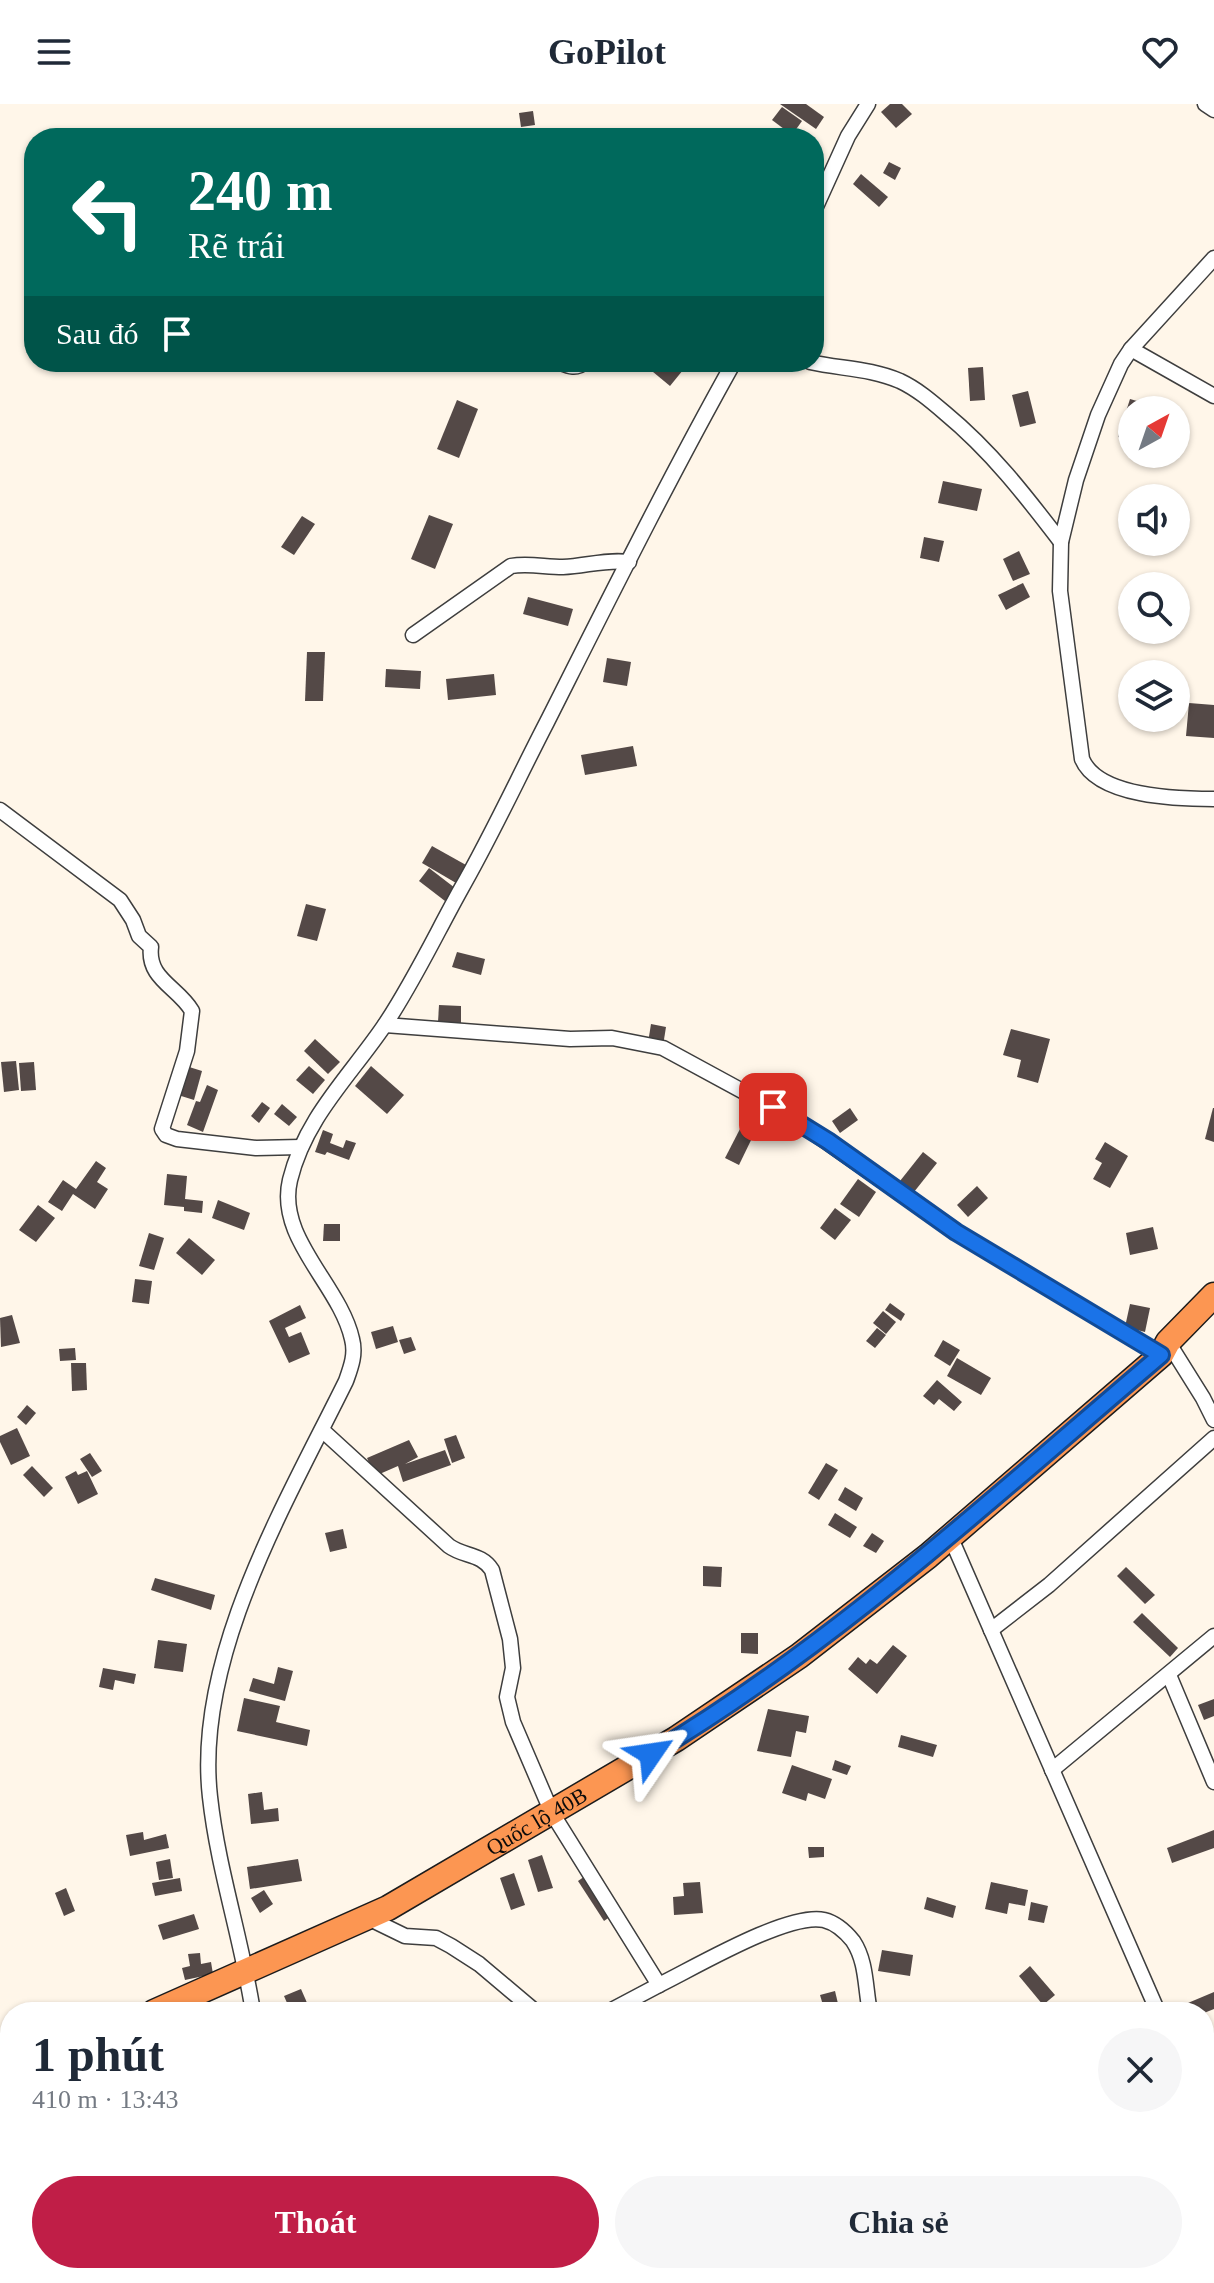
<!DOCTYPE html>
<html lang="vi">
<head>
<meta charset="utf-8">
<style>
  :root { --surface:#fff; --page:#f6f6f7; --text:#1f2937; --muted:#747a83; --accent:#c01e47 }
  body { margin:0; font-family:"Times New Roman",serif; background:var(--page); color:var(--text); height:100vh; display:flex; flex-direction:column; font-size:30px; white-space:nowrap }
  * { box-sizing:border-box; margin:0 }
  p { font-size:26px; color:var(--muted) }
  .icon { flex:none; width:44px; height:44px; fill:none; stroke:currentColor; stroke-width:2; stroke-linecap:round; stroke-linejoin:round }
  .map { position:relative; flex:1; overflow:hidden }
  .panel { position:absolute; left:0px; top:1898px; width:1214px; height:282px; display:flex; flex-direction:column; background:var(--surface); border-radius:32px 32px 0 0; box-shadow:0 2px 6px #0004 }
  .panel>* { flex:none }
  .top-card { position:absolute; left:24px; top:24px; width:800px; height:244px; border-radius:32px; box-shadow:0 2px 6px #0004; background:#00695c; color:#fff; overflow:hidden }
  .needle { width:52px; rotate:40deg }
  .controls { position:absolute; left:1118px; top:292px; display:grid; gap:16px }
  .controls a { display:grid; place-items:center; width:72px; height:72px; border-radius:50%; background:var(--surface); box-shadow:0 2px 6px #0004; font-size:40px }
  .pin { position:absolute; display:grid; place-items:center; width:68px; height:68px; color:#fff; margin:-34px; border-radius:16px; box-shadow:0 4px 12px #0006 }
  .me { position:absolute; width:88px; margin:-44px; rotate:58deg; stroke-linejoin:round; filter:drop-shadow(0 0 6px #0008) }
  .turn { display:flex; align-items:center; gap:28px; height:168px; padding:0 32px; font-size:36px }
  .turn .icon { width:104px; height:104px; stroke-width:2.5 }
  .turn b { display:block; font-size:56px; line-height:68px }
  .then { display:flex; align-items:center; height:76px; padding:0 32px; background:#0003; gap:16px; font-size:30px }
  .round { display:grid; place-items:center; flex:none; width:84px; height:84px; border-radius:42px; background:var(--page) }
  .head { display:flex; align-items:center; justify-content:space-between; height:136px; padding:0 32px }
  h1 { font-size:48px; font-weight:600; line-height:60px }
  .button { display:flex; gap:16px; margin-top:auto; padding:16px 32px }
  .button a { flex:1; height:92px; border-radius:48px; background:var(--accent); color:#fff; font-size:32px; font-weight:600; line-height:92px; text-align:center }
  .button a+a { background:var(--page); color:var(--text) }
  header { display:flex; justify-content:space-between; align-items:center; height:104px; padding:0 32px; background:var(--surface); font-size:36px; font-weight:600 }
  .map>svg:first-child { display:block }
</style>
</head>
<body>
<header><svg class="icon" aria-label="menu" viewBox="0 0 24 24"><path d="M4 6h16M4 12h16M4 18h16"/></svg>GoPilot<svg class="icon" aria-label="heart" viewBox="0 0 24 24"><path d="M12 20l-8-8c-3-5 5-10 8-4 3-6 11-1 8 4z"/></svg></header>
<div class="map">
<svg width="1214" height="2179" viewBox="0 0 1214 2179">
  <rect width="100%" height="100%" fill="#fff6e9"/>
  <g fill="#544947">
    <polygon points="780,0 806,0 824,13 816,25"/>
    <polygon points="890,0 902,0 912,10 896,24 881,8"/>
    <polygon points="782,3 802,17 792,31 772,16"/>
    <polygon points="533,7 535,21 521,23 519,9"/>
    <polygon points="889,58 901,64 895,76 883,69"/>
    <polygon points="861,70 888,93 879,103 853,80"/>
    <polygon points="641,258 673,258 683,266 670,282"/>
    <polygon points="983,263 985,296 970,297 968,264"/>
    <polygon points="1028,287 1036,319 1020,323 1012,291"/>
    <polygon points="1130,295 1151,301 1149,306 1132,306 1132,337 1118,333"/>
    <polygon points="457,296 478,305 459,354 437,345"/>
    <polygon points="943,377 982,385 977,407 938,399"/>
    <polygon points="429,411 453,420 435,465 411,455"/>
    <polygon points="302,412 315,420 294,451 281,443"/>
    <polygon points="924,433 944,437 939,458 920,454"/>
    <polygon points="1019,447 1030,470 1013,477 1003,455"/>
    <polygon points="1023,479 1030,493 1006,506 998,491"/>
    <polygon points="528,493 573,505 568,522 523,510"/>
    <polygon points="307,548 325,548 323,597 305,597"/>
    <polygon points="607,554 631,558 627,582 603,578"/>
    <polygon points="386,565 421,567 420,585 385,583"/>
    <polygon points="494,570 496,591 448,596 446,575"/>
    <polygon points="1189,599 1214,601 1214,634 1186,632"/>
    <polygon points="633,642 637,662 585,671 581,651"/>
    <polygon points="432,742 466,761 456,779 422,759"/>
    <polygon points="429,764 455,784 445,797 419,777"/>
    <polygon points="306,800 326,805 317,837 297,832"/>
    <polygon points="457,848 485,855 481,871 452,863"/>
    <polygon points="439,901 461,902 461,919 438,918"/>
    <polygon points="651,920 666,923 662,948 647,945"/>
    <polygon points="1011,925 1050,935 1038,979 1017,973 1021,956 1003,951"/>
    <polygon points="315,935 340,958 328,970 304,947"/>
    <polygon points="16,957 19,986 4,988 1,958"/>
    <polygon points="34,958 36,986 21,987 19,959"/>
    <polygon points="186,962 202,967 194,996 178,991"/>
    <polygon points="309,962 325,976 313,990 296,976"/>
    <polygon points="371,962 404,991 387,1010 355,982"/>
    <polygon points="207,981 218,986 203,1028 187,1021 196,997 200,998"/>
    <polygon points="262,998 270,1004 259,1019 251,1012"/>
    <polygon points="282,1000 297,1013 289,1022 274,1010"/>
    <polygon points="850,1004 858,1016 840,1029 832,1017"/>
    <polygon points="1213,1004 1214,1004 1214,1038 1205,1035"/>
    <polygon points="741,1023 754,1030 739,1061 725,1054"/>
    <polygon points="323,1026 333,1030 330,1039 343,1044 346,1036 356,1039 349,1056 327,1048 325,1051 315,1048"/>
    <polygon points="1105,1038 1128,1052 1110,1084 1093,1075 1102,1059 1095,1055"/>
    <polygon points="923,1048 937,1059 914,1088 900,1077"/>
    <polygon points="96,1057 106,1064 97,1078 108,1085 95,1105 73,1090 62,1107 48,1098 63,1076 76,1085"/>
    <polygon points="167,1070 187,1072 185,1095 203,1097 202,1109 184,1107 184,1103 164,1101"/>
    <polygon points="858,1075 876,1088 859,1113 840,1100"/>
    <polygon points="977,1082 988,1094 968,1113 957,1101"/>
    <polygon points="218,1096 250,1109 244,1126 212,1114"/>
    <polygon points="38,1101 55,1114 36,1138 19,1126"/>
    <polygon points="835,1104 851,1116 835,1136 820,1124"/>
    <polygon points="324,1120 340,1120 340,1137 323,1137"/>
    <polygon points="1153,1123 1158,1145 1130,1151 1126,1129"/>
    <polygon points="149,1129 164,1134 154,1166 139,1162"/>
    <polygon points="189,1134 215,1156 202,1171 176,1149"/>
    <polygon points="135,1175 152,1177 149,1200 132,1198"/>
    <polygon points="890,1199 905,1210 901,1217 885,1206"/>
    <polygon points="1130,1200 1150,1204 1145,1228 1125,1223"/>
    <polygon points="300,1201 306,1214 285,1224 289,1233 301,1228 310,1250 289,1259 269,1217"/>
    <polygon points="883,1207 896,1218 886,1230 873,1219"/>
    <polygon points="12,1211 20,1239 1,1243 0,1214"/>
    <polygon points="393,1222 398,1238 376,1245 371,1228"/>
    <polygon points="877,1224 886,1231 875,1244 866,1237"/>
    <polygon points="411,1233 416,1246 404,1250 399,1236"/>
    <polygon points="943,1236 960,1246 950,1262 934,1252"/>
    <polygon points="75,1244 76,1256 60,1257 59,1245"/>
    <polygon points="957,1254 991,1274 981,1291 947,1272"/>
    <polygon points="71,1259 86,1259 87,1286 72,1287"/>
    <polygon points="937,1276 962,1298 954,1307 939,1295 934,1301 923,1292"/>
    <polygon points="27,1301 36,1309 26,1321 17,1313"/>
    <polygon points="17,1324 30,1352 11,1361 0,1338 0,1332"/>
    <polygon points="456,1331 465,1354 452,1359 444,1335"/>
    <polygon points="409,1336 418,1353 405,1360 445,1346 451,1361 403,1378 398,1362 375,1372 367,1354"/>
    <polygon points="90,1349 102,1367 92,1373 80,1355"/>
    <polygon points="826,1359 838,1366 819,1396 808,1389"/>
    <polygon points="32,1362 53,1384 44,1393 23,1371"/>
    <polygon points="76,1367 78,1371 87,1367 98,1390 78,1400 65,1373"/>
    <polygon points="845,1383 863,1394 856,1407 838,1396"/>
    <polygon points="835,1409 857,1423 850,1434 828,1421"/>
    <polygon points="343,1425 347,1444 330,1448 325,1429"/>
    <polygon points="872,1429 884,1437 876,1449 863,1442"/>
    <polygon points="703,1462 722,1463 721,1483 703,1482"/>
    <polygon points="1126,1463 1155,1491 1145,1500 1117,1472"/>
    <polygon points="155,1474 215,1491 211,1506 151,1486"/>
    <polygon points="1142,1509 1178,1544 1170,1553 1133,1518"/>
    <polygon points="741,1529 758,1529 758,1550 741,1549"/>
    <polygon points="158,1536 187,1540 183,1568 154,1564"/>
    <polygon points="893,1541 907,1552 877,1590 848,1565 858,1553 866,1560 870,1555 877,1560"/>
    <polygon points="278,1563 293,1567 285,1597 249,1587 253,1574 274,1580"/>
    <polygon points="103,1564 136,1570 134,1580 115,1576 113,1586 99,1583"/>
    <polygon points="244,1594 280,1602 276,1618 310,1626 307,1642 237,1627"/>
    <polygon points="1214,1595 1214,1612 1204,1616 1198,1601"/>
    <polygon points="768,1605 809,1612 806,1629 796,1627 791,1653 757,1647"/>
    <polygon points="901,1631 937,1641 933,1653 898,1643"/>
    <polygon points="835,1656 851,1662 847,1671 832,1666"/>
    <polygon points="792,1661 832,1675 825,1695 808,1689 806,1697 782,1689"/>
    <polygon points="262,1688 264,1706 278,1704 279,1717 251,1720 248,1690"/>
    <polygon points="1214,1726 1214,1744 1172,1759 1167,1744"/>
    <polygon points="143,1728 144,1736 166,1730 169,1744 130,1752 126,1731"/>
    <polygon points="808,1743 824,1743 824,1753 809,1754"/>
    <polygon points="542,1751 553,1784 538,1788 528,1756"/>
    <polygon points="170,1755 173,1774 159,1776 156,1758"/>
    <polygon points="298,1755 302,1777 250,1785 247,1763"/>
    <polygon points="591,1768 617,1808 604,1817 578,1777"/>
    <polygon points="514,1769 525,1801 511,1806 500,1774"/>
    <polygon points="180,1774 182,1787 155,1792 152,1779"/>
    <polygon points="700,1778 703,1809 674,1811 673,1793 684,1792 683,1779"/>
    <polygon points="991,1778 1028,1786 1025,1802 1009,1799 1007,1810 985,1805"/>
    <polygon points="66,1784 75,1807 64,1812 55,1789"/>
    <polygon points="264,1786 273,1800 260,1809 251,1794"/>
    <polygon points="927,1793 956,1802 953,1814 924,1805"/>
    <polygon points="1031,1798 1048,1802 1044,1819 1028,1816"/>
    <polygon points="194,1810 199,1825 163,1836 158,1821"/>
    <polygon points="882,1846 913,1851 910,1872 878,1867"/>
    <polygon points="200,1849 201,1860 211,1858 213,1870 185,1876 182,1864 190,1862 188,1850"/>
    <polygon points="1030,1862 1055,1891 1043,1901 1019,1872"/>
    <polygon points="301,1885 311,1908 291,1908 284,1892"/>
    <polygon points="835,1887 840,1908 825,1908 820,1891"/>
    <polygon points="1214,1888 1214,1905 1204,1909 1178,1908 1176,1904"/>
    <polygon points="216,2170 259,2170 260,2179 217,2179"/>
    <polygon points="465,2170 486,2170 487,2176 467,2179"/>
  </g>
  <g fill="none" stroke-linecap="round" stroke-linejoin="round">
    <g stroke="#3e3e3e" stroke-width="17">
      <g id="minor">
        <polyline points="1205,0 1214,6"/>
        <polyline points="814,107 848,32 868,0"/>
        <path d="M 1214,154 L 1131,245 L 1121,260 L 1098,311 L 1076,376 L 1061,438 L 1060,487 L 1082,655 C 1098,693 1178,695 1214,695"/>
        <polyline points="1131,245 1214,292"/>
        <path d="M 558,258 C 568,262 576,266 585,258"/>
        <path d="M 810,258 C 841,265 870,264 900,277 C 917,285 931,297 945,309 C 991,347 1025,391 1061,438"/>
        <path d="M 413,531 L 511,462 C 528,459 545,463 563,463 C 586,462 606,455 629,458"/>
        <path d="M 0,706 L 120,796 L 133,816 L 139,832 L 151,843 C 147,875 178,883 192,907 L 187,947 L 162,1025 L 166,1031 L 177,1035 L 256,1044 L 301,1043"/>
        <polyline points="385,921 570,935 612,934 663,944 792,1014 956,1128 1161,1251"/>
        <polyline points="1168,1238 1203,1294 1214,1316"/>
        <path d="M 322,1326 L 449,1442 C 464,1453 481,1449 492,1466 L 510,1535 L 513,1564 L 507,1593 L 513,1618 L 552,1709 L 659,1881 L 608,1908"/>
        <polyline points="950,1432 1158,1908"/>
        <polyline points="991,1526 1049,1481 1214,1334"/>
        <polyline points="1169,1571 1214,1678"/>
        <polyline points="1052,1666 1214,1532"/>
        <polyline points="366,1813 405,1832 436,1834 451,1842 479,1860 536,1908"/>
        <path d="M 659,1881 C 694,1864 788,1808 824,1816 C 836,1819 845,1827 853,1837 C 867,1858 865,1884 870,1908"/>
        <path d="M 253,1908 C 242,1836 218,1766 210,1693 C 194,1553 286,1399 346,1277 C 351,1263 356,1250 352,1235 C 340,1181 276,1134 290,1076 C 305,1014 350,972 384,922 C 413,879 436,830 461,785 C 492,731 518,674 547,618 C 608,497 668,376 734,258"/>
        <polyline points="1204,2014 1214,2037"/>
        <polyline points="294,2170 295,2179"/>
      </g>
    </g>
    <g stroke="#1c1c1c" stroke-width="27">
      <g id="trunk">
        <path id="s1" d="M 154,1908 L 388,1804 L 676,1635 L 799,1552 L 928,1452 L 1161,1251 L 1168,1238 L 1214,1191"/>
        <polyline points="0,1979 10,1975"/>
      </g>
    </g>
    <use href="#minor" stroke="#fff" stroke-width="14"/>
    <use href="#trunk" stroke="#fc9652" stroke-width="24"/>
  </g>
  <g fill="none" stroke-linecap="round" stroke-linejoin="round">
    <g stroke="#114b97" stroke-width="20">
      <path id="route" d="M 651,1650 C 837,1539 997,1390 1161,1251 L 956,1128 L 828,1037 L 773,1003"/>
    </g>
    <use href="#route" stroke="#1a73e8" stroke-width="14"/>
  </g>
  <g text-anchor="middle" stroke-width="8" stroke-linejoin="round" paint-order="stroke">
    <g font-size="22" fill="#0b0b0b" stroke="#fff">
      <text dy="8" stroke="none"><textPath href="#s1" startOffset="428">Quốc lộ 40B</textPath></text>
    </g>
  </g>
</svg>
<div class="controls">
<a><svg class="needle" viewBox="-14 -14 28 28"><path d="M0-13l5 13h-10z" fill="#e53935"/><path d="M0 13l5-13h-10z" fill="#747a83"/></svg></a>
<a><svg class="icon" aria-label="sound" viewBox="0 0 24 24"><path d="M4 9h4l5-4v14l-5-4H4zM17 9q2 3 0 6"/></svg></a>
<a><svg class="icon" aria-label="search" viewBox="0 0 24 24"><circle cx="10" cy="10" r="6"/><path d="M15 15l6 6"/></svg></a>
<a><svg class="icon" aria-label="layers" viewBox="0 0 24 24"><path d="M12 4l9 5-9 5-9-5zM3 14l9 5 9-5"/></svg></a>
</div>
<div class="pin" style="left:773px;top:1003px;background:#d93025"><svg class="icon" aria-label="arrive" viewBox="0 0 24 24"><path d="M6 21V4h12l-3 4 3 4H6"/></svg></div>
<svg class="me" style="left:651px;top:1650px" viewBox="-20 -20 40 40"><path d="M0-17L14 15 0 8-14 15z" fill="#1a73e8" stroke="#fff" stroke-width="4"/></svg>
<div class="top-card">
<div class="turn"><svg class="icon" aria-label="left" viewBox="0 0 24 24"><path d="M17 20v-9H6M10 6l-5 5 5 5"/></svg><div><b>240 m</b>Rẽ trái</div></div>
<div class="then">Sau đó<svg class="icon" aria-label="arrive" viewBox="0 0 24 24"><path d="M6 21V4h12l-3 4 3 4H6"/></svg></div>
</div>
<section class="panel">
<div class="head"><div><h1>1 phút</h1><p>410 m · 13:43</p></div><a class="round"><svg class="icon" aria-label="close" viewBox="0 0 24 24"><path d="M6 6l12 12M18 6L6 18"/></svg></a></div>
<div class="button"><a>Thoát</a><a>Chia sẻ</a></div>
</section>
</div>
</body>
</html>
